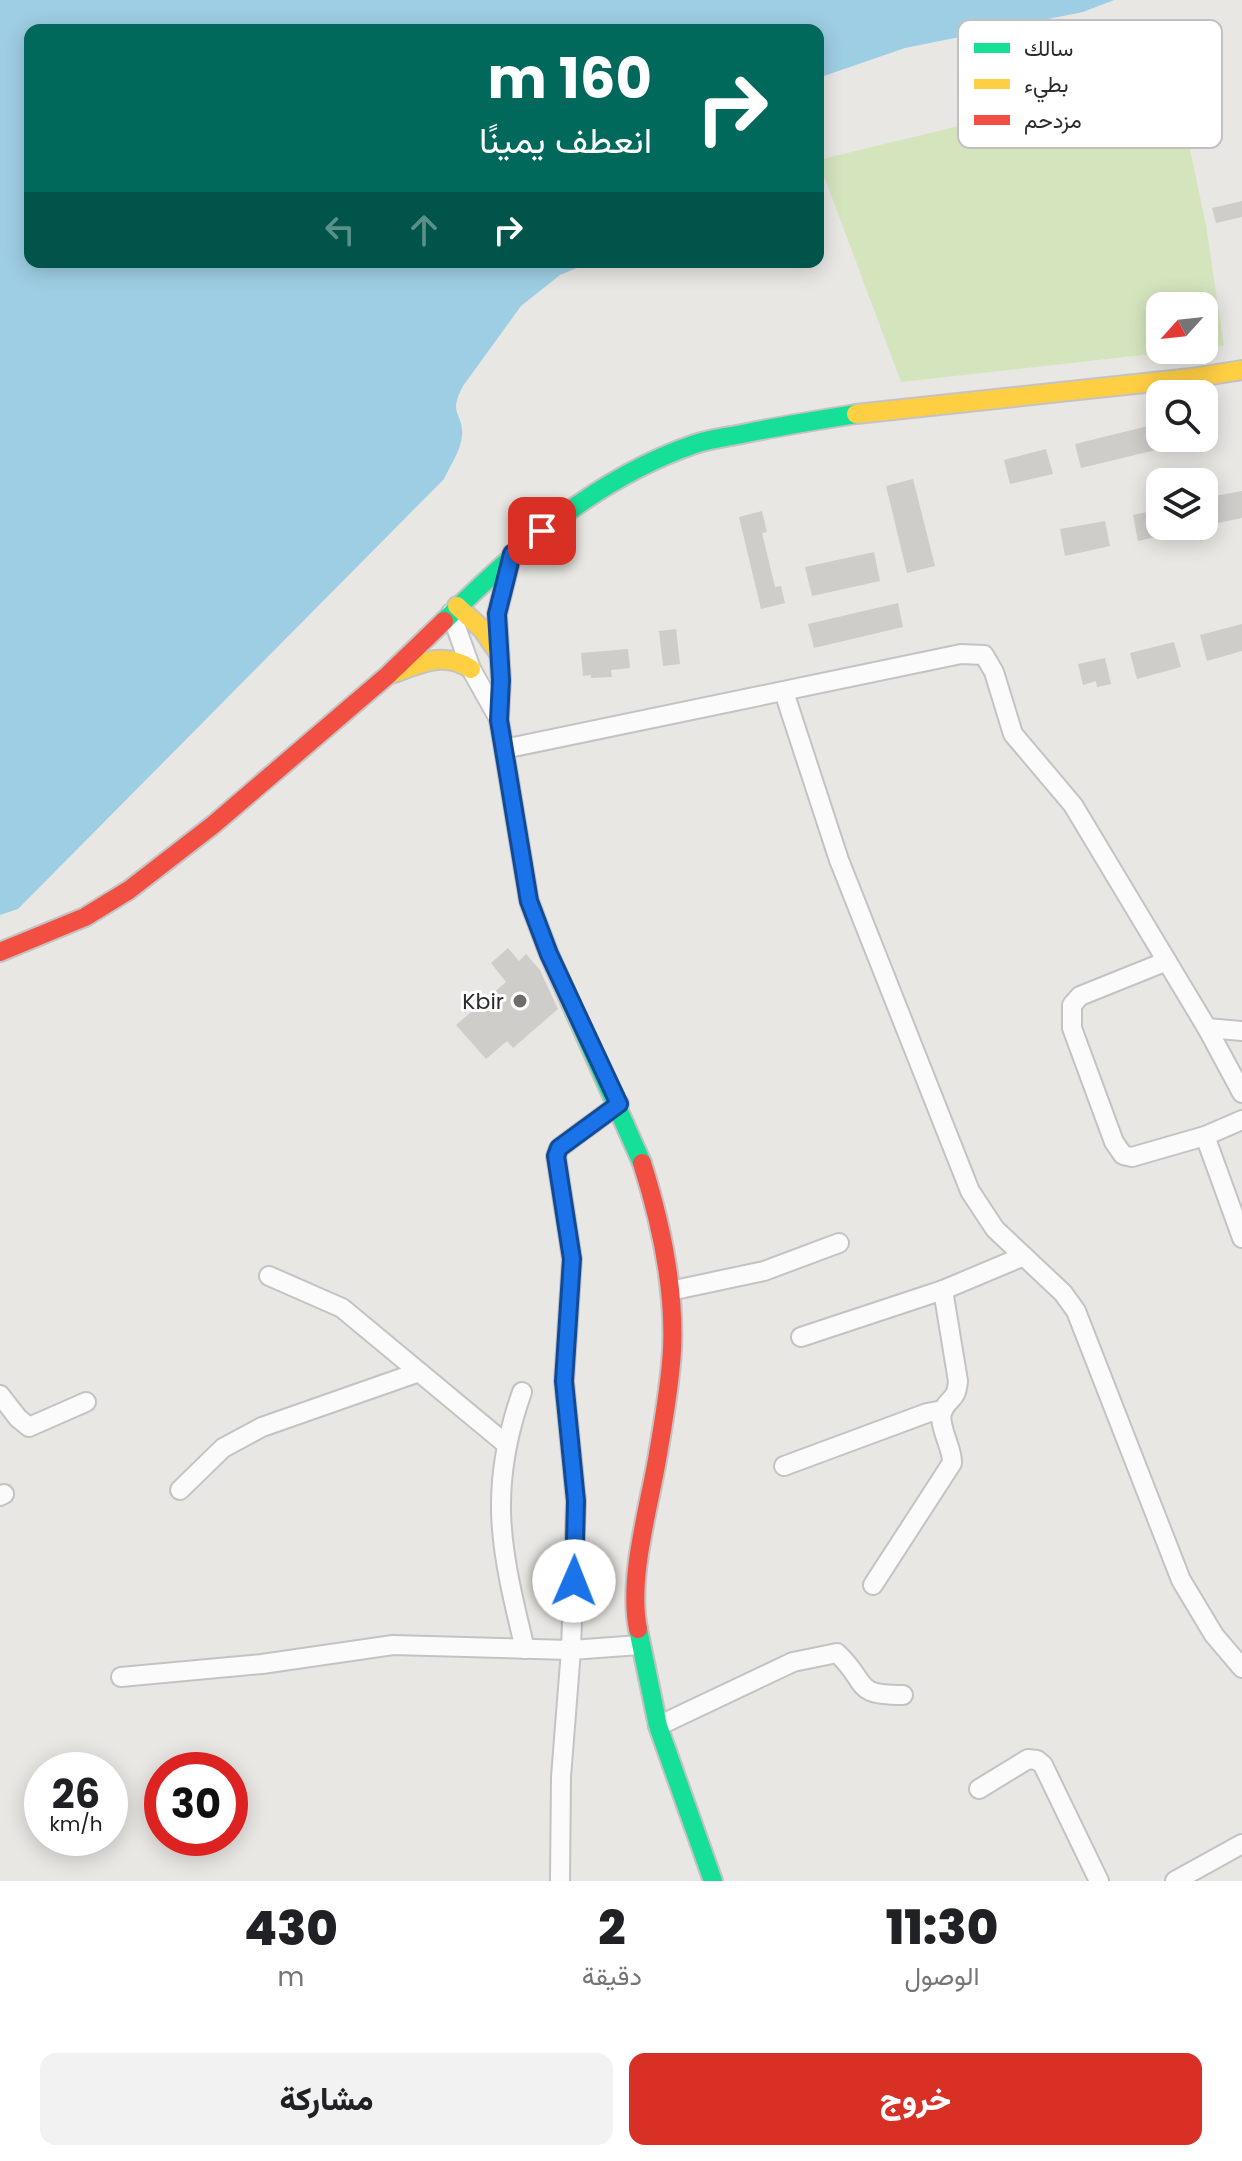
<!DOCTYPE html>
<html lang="ar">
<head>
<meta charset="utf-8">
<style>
  :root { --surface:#fff; --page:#f2f2f2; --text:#202124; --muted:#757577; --accent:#d93025 }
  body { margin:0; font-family:Poppins,Vazirmatn,sans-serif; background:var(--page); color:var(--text); direction:rtl; height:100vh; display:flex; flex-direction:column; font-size:30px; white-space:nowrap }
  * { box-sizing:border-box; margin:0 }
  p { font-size:26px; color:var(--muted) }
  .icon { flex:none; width:44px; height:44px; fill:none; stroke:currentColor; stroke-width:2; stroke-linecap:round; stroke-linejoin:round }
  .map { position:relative; height:1881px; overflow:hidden; direction:ltr }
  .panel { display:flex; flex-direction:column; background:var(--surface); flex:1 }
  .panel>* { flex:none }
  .hud { position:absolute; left:24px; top:24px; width:800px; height:244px; border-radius:16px; box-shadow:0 4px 20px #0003; direction:rtl; background:#00695c; color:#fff; overflow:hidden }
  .needle { width:52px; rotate:243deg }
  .tools { position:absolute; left:1146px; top:292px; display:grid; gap:16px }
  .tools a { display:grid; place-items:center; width:72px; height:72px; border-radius:16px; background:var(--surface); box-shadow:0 4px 20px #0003; font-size:40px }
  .speed { position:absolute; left:24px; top:1752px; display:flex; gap:16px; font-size:40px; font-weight:700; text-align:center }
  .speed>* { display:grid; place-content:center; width:104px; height:104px; border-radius:50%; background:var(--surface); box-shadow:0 4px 20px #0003; line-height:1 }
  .speed small { font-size:20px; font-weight:400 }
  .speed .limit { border:12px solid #d22; background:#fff; color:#111 }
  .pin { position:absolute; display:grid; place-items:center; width:68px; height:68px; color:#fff; margin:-34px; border-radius:16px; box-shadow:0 4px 12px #0006 }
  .me { position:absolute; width:88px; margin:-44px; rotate:1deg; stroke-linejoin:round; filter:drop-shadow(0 0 6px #0008) }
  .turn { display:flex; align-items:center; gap:28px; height:168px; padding:0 40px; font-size:36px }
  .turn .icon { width:104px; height:104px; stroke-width:2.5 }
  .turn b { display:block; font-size:56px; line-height:68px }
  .lanes { display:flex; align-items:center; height:76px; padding:0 40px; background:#0003; justify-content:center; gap:40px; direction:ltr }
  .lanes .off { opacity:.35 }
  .eta { display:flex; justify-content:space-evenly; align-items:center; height:136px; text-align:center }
  .eta b { font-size:48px; font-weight:800; line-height:56px }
  .cta { display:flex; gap:16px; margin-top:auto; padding:16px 40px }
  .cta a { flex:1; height:92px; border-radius:16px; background:var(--accent); color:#fff; font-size:32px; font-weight:800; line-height:92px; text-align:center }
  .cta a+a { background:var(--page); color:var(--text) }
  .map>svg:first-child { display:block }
</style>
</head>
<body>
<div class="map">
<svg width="1242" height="1881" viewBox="0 0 1242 1881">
  <rect width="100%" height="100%" fill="#e9e7e3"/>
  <polygon fill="#d4e5be" points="1174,74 1206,225 1224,346 1204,348 1204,306 1160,306 1160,350 1188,350 901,382 818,160"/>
  <path fill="#9ecee4" d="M 0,0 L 1114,0 L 1083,12 L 905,48 L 818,78 L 818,30 L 30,30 L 30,262 L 591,262 L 560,275 L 521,306 L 463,386 C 447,416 464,412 462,436 C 461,450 450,466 444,479 L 18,909 L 0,915 Z"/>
  <g fill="#cecdc9">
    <polygon points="1242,201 1242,217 1216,223 1212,208"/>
    <polygon points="1160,423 1160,449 1081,468 1075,444"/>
    <polygon points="1046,449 1053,474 1010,484 1004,460"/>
    <polygon points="913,479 935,566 907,573 886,486"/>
    <polygon points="1242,491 1242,518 1208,525 1204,498"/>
    <polygon points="1160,509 1160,536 1138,541 1133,515"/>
    <polygon points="762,511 767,532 762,533 775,587 781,586 785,603 761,609 739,517"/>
    <polygon points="1105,521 1110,546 1065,556 1060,529"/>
    <polygon points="874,552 880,581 812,596 805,567"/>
    <polygon points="898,603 903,627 814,648 808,624"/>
    <polygon points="1242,624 1242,651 1207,661 1200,635"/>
    <polygon points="676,629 680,664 663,666 659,631"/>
    <polygon points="1174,642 1181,667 1137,679 1130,653"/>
    <polygon points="628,649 630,668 611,670 612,677 591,678 591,675 583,676 581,653"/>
    <polygon points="1105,658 1111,684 1097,687 1096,681 1083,685 1078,664"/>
    <polygon points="508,948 519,961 526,954 540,970 558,1009 513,1048 507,1041 486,1059 456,1025 506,982 491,963"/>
  </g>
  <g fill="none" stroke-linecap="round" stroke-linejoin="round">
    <g stroke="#c4c3c3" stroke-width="22">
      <g id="street">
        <polyline points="451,613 471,669 499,719"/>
        <polyline points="784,692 839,860 970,1191 995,1229 1063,1293 1076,1311 1181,1580 1214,1635 1242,1668"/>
        <polyline points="504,749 961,654 984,655 994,672 1013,734 1073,805 1207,1028 1242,1093"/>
        <polyline points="1167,961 1080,996 1072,1005 1072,1028 1114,1142 1123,1155 1132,1157 1205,1136 1242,1120"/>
        <polyline points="1207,1028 1242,1031"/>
        <polyline points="1205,1136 1242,1238"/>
        <polyline points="269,1276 342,1308 506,1444"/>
        <polyline points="670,1291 764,1271 839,1243"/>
        <polyline points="801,1337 943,1290 1024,1256"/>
        <path d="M 522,1392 C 487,1491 501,1550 525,1649"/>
        <polyline points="0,1395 18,1418 29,1427 86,1402"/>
        <polyline points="784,1466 927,1413 943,1410"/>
        <polyline points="180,1490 223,1448 262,1427 419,1372"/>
        <polyline points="0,1496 4,1494"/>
        <path d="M 873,1585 L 952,1463 C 953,1447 936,1424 943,1410 C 950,1396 956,1402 958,1381 L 943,1290"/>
        <polyline points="121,1677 262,1664 393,1645 571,1650 576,1501 564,1381 572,1259 556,1156 559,1148 619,1104"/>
        <path d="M 658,1726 L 793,1662 L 837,1653 C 870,1684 851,1695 903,1695"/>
        <polyline points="979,1789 1028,1759 1037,1760 1043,1765 1099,1881"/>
        <polyline points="560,1881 561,1777 571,1650 640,1645"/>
        <polyline points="1175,1881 1242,1844"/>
      </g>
    </g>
    <g stroke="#c4c3c3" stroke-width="22">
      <g id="fast">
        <polyline points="512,554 497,614 501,680 499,720 529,901 549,954 642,1163"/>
        <path d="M 444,621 C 518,548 595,478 695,444 C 710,439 727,437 742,434 C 780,426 818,420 856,414"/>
        <polyline points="638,1629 658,1726 713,1881"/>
      </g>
    </g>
    <g stroke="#c4c3c3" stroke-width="22">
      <g id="slow">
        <polyline points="856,414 1191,378 1242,370"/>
        <polyline points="457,606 483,630 498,652"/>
        <path d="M 394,673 C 421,663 445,651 471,669"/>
      </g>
    </g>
    <g stroke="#c4c3c3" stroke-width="22">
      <g id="jam">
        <polyline points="0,952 85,917 129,890 213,825 388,675 444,621"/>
        <path d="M 638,1629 C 628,1579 648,1511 657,1460 C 663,1424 670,1387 672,1350 C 675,1288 661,1223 642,1163"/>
      </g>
    </g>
    <use href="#street" stroke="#fcfbfb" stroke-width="18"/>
    <use href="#fast" stroke="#16e098" stroke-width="18"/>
    <use href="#slow" stroke="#ffcf43" stroke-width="18"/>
    <use href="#jam" stroke="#f24e42" stroke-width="18"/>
  </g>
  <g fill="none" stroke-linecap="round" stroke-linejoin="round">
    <g stroke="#114b97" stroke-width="20">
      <polyline id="route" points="542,531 512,554 497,614 501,680 499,720 529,901 549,954 619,1104 559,1148 556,1156 572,1259 564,1381 576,1501 574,1581"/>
    </g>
    <use href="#route" stroke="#1a73e8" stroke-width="14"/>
  </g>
  <circle fill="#6e6d6c" stroke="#fff" stroke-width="3" cx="520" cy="1001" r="8"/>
  <g text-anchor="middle" stroke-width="6" stroke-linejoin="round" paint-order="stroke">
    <g font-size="22" fill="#2c2c2c" stroke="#fff" text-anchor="end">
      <text x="504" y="1009">Kbir</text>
    </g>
  </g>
  <rect x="958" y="20" width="264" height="128" rx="12" fill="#fff" stroke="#c0c0c0" stroke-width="2"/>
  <rect x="974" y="43" width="36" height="10" fill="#16e098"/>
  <rect x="974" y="79" width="36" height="10" fill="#ffcf43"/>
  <rect x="974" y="115" width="36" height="10" fill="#f24e42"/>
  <g font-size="22" fill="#2c2c2c">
    <text x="1024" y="56">سالك</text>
    <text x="1024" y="92">بطيء</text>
    <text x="1024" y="128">مزدحم</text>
  </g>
</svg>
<div class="tools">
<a><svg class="needle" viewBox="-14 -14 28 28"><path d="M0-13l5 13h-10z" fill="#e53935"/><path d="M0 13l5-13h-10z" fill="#757577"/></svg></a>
<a><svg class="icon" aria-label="search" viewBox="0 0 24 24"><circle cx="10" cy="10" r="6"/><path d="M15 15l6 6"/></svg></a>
<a><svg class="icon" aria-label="layers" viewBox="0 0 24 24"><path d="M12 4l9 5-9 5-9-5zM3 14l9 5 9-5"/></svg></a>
</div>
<div class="speed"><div>26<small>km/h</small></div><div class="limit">30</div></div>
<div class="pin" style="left:542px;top:531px;background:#d93025"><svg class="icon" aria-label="arrive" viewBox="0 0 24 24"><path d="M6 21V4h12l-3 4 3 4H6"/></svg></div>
<svg class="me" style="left:574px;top:1581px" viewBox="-20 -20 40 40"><circle r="19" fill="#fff"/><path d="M0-13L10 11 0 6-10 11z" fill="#1a73e8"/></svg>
<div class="hud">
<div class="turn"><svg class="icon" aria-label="right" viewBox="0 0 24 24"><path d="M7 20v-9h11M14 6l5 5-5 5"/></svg><div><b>160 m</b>انعطف يمينًا</div></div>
<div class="lanes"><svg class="icon off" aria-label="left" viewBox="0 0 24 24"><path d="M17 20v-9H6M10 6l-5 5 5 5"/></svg><svg class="icon off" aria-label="ahead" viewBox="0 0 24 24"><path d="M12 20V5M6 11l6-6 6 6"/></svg><svg class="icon" aria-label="right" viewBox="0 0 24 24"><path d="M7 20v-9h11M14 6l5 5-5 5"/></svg></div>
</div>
</div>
<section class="panel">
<div class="eta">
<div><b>11:30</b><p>الوصول</p></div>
<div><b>2</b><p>دقيقة</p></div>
<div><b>430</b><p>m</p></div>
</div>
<div class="cta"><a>خروج</a><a>مشاركة</a></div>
</section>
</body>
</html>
